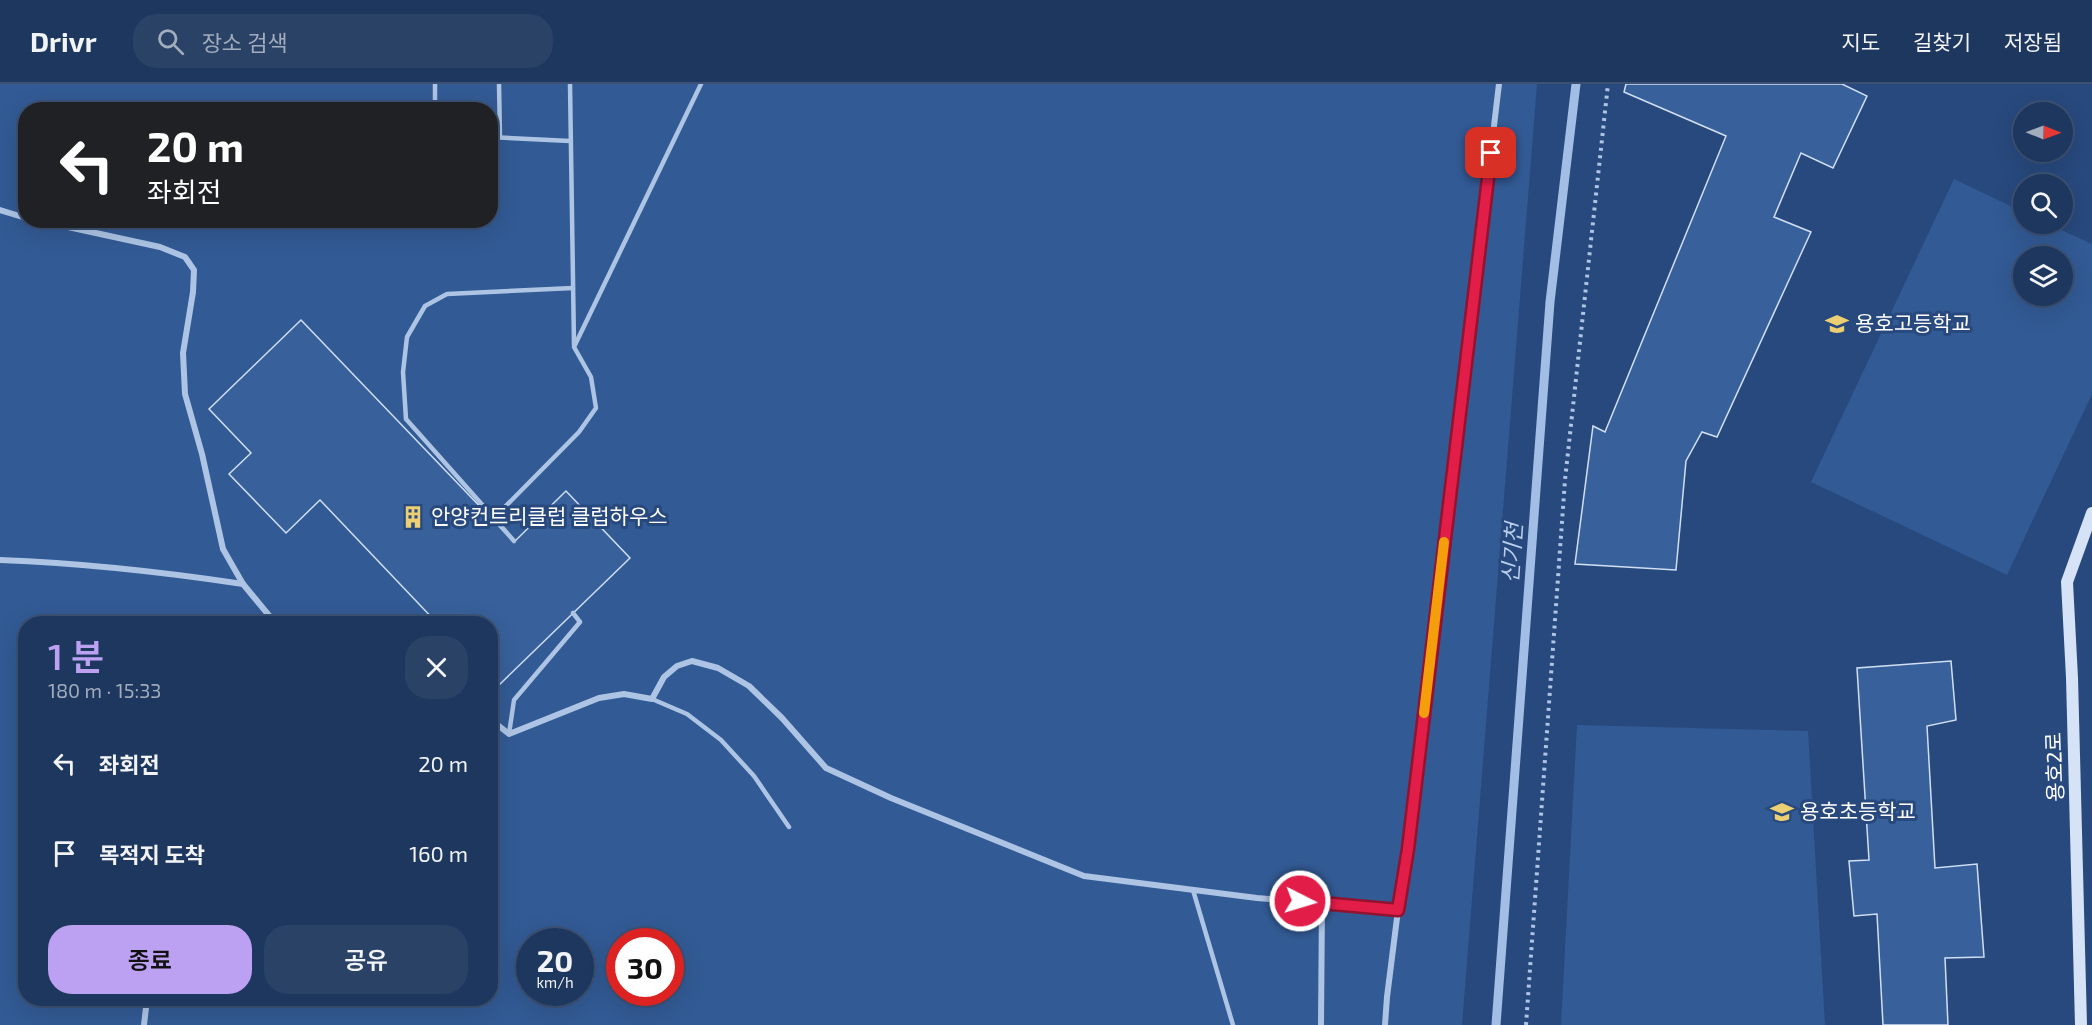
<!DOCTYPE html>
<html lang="ko">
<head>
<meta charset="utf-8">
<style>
  :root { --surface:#1e375e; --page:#2b4267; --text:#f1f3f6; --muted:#a1acbc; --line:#3c5173; --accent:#bca0f2 }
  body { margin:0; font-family:"Exo 2","Noto Sans KR",sans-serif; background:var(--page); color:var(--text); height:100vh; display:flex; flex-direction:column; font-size:22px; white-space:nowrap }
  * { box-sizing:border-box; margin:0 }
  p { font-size:20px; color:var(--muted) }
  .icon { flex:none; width:33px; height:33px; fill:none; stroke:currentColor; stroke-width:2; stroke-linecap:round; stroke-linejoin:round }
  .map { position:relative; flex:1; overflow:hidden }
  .drawer { position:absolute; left:18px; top:532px; width:480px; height:390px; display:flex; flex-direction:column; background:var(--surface); border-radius:24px; box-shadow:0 6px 24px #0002,0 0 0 2px var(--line) }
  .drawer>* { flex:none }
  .banner { position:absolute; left:18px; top:18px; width:480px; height:126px; border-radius:24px; box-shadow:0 6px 24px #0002,0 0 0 2px var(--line); background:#202124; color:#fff; overflow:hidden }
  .needle { width:39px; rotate:91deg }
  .tools { position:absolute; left:2013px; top:18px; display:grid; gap:12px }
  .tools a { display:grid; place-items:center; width:60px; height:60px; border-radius:50%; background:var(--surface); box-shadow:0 6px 24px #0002,0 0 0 2px var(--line); font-size:30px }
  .speed { position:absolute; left:516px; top:844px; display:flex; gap:12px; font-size:30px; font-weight:700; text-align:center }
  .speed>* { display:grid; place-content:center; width:78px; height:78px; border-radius:50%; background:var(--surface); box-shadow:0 6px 24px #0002,0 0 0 2px var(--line); line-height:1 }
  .speed small { font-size:15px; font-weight:400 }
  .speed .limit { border:9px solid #d22; background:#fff; color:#111 }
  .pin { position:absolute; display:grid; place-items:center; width:51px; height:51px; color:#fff; margin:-26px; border-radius:12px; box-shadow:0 3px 9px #0006 }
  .me { position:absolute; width:66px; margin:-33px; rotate:95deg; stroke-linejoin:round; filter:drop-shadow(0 0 4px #0008) }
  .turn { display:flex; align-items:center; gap:21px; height:126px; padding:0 30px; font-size:27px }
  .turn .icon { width:78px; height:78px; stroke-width:2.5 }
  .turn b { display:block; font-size:42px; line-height:51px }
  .round { display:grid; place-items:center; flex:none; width:63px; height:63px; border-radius:24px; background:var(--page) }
  .headline { display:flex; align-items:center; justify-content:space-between; height:102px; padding:0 30px }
  h1 { font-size:36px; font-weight:600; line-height:45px; color:var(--accent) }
  .button { display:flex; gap:12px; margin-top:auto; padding:12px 30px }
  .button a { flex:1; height:69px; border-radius:24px; background:var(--accent); color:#111; font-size:24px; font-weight:600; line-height:69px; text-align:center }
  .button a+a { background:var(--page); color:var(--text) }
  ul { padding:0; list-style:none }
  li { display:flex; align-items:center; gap:18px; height:90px; padding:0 30px }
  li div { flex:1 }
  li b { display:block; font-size:22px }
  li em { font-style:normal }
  header { display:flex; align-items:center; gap:36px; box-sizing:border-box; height:84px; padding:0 30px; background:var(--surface); border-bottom:2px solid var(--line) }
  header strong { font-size:28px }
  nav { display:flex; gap:33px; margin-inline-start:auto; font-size:21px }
  .search { width:420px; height:54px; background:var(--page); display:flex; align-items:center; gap:15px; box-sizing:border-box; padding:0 21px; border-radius:24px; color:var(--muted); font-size:22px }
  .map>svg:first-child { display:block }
</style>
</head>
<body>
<header>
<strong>Drivr</strong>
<div class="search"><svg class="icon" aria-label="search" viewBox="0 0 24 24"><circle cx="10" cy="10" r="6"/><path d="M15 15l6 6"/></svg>장소 검색</div>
<nav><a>지도</a><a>길찾기</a><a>저장됨</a></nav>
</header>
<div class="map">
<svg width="2092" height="941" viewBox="0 0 2092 941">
  <rect width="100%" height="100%" fill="#28497d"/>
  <g fill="#325a94" fill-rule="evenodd">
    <path d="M 0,0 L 1537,0 L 1462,941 L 0,941 ZM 26,26 L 490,26 L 490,136 L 26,136 ZM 26,540 L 490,540 L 490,915 L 26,915 ZM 530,858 L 580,858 L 580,909 L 530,909 ZM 620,858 L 670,858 L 670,909 L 620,909 Z"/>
    <path d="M 1954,95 L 2023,128 L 2024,140 L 2048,140 L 2092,160 L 2092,310 L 2007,491 L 1811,398 ZM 2024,172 L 2062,172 L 2062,212 L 2024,212 Z"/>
    <polygon points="1577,641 1808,647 1825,941 1561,941"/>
  </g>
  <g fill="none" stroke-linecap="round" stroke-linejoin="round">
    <polyline stroke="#a2bee5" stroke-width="9" points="1496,941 1550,218 1576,0"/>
  </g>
  <g fill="#38609a" stroke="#d0dff4" stroke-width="1.5">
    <polygon points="1626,0 1842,0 1867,12 1833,84 1801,69 1774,133 1811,148 1717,353 1702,348 1686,377 1676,486 1575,480 1593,342 1605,348 1726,52 1624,8"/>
    <polygon points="301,236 514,458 566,407 630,474 498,602 490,595 490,540 438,540 320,416 286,449 229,390 251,369 209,325"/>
    <polygon points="1951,577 1956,636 1927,642 1935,784 1977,780 1984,873 1945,874 1948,941 1883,941 1877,830 1854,832 1849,777 1869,776 1857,584"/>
  </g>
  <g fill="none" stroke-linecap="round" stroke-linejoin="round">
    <polyline stroke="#adc4e4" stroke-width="4" stroke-dasharray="3 4.5" stroke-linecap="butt" points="1526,941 1565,396 1608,0"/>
    <g stroke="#adc4e4" stroke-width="4.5">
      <polyline points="435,0 435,26"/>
      <polyline points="499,0 500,53"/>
      <polyline points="570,0 574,261"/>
      <polyline points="490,53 570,57"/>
      <polyline points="494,434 406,335 403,288 407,253 425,222 447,210 573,204"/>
      <polyline points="514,457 494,434 579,348 596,324 591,293 574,263 701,0"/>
      <polyline points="652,615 687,630 721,656 754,692 789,743"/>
      <polyline points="509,650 514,616 580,538 573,529"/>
      <polyline points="1193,806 1233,941"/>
    </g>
    <g stroke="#adc4e4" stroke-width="6">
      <polyline points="0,126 26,134"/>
      <polyline points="36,136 160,163 185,173 194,186 193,208 183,269 185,310 202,370 223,465 243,500 276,540"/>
      <path d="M 0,476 C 81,479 163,488 243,500"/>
      <polyline points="490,635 509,650 599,614 624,610 652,615 664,593 677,582 692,577 718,584 749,602 782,634 826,684 891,714 1084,792 1257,814 1398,826 1387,913 1385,941"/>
      <polyline points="1398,826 1408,765 1499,0"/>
      <polyline points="144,941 147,915"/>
      <polyline points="1321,941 1322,819"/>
    </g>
    <polyline stroke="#d6e2f5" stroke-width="12" points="2081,941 2072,594 2067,498 2092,429"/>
  </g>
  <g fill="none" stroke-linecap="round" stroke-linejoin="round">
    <g stroke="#92132f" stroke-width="15">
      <polyline id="route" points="1300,817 1398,826 1408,765 1491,69"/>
    </g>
    <use href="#route" stroke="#e11d48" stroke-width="10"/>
    <polyline stroke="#f59e0b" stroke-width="10" points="1424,629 1444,458"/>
  </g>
  <defs>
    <g id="school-bare" transform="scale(1.8)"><path d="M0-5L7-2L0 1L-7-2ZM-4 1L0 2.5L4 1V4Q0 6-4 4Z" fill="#ecce73" stroke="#28497d" stroke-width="2.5" paint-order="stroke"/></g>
    <g id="building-bare" transform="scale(1.8)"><path d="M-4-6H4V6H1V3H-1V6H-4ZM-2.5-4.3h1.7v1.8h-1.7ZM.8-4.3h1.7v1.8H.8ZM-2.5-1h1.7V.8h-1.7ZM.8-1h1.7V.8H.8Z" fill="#ecce73" stroke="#28497d" stroke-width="2.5" paint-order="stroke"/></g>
  </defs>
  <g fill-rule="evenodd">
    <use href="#school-bare" x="1837" y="240"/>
    <use href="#building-bare" x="413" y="433"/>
    <use href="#school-bare" x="1782" y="728"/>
  </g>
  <g text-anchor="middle" stroke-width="6" stroke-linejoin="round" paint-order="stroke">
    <g font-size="21" fill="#fff" stroke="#28497d" text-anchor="start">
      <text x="1855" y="247">용호고등학교</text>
      <text x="431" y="440">안양컨트리클럽 클럽하우스</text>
      <text x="1800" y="735">용호초등학교</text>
    </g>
    <g font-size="21" fill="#fff" stroke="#28497d">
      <text transform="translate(2055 683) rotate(-92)" y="7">용호2로</text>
    </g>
    <g font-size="22" font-style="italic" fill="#b8ceec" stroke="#28497d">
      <text transform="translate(1512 469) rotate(-86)" y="8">신기천</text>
    </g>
  </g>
</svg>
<div class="tools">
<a><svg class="needle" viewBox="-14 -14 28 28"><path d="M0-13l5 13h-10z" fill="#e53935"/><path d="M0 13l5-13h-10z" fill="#a1acbc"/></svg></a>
<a><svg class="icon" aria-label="search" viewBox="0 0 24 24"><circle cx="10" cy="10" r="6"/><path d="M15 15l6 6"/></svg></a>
<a><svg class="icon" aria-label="layers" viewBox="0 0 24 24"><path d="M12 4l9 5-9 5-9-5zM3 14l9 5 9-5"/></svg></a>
</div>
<div class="speed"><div>20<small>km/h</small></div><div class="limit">30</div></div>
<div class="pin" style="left:1491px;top:69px;background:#d93025"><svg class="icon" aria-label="arrive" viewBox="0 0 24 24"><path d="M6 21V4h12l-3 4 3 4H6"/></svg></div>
<svg class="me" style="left:1300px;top:817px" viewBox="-20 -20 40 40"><circle r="17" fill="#e11d48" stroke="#fff" stroke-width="3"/><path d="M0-11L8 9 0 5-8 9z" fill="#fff"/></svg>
<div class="banner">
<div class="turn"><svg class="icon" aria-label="left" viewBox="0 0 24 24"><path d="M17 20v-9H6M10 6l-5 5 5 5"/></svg><div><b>20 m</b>좌회전</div></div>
</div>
<section class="drawer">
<div class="headline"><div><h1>1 분</h1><p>180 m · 15:33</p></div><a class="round"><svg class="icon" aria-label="close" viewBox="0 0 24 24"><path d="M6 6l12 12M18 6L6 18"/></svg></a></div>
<ul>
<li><svg class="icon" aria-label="left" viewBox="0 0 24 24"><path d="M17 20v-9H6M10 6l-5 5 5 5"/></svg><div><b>좌회전</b></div><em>20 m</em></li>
<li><svg class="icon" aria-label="arrive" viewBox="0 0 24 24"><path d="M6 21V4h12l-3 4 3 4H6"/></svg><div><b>목적지 도착</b></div><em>160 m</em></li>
</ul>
<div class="button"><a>종료</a><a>공유</a></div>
</section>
</div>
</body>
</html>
